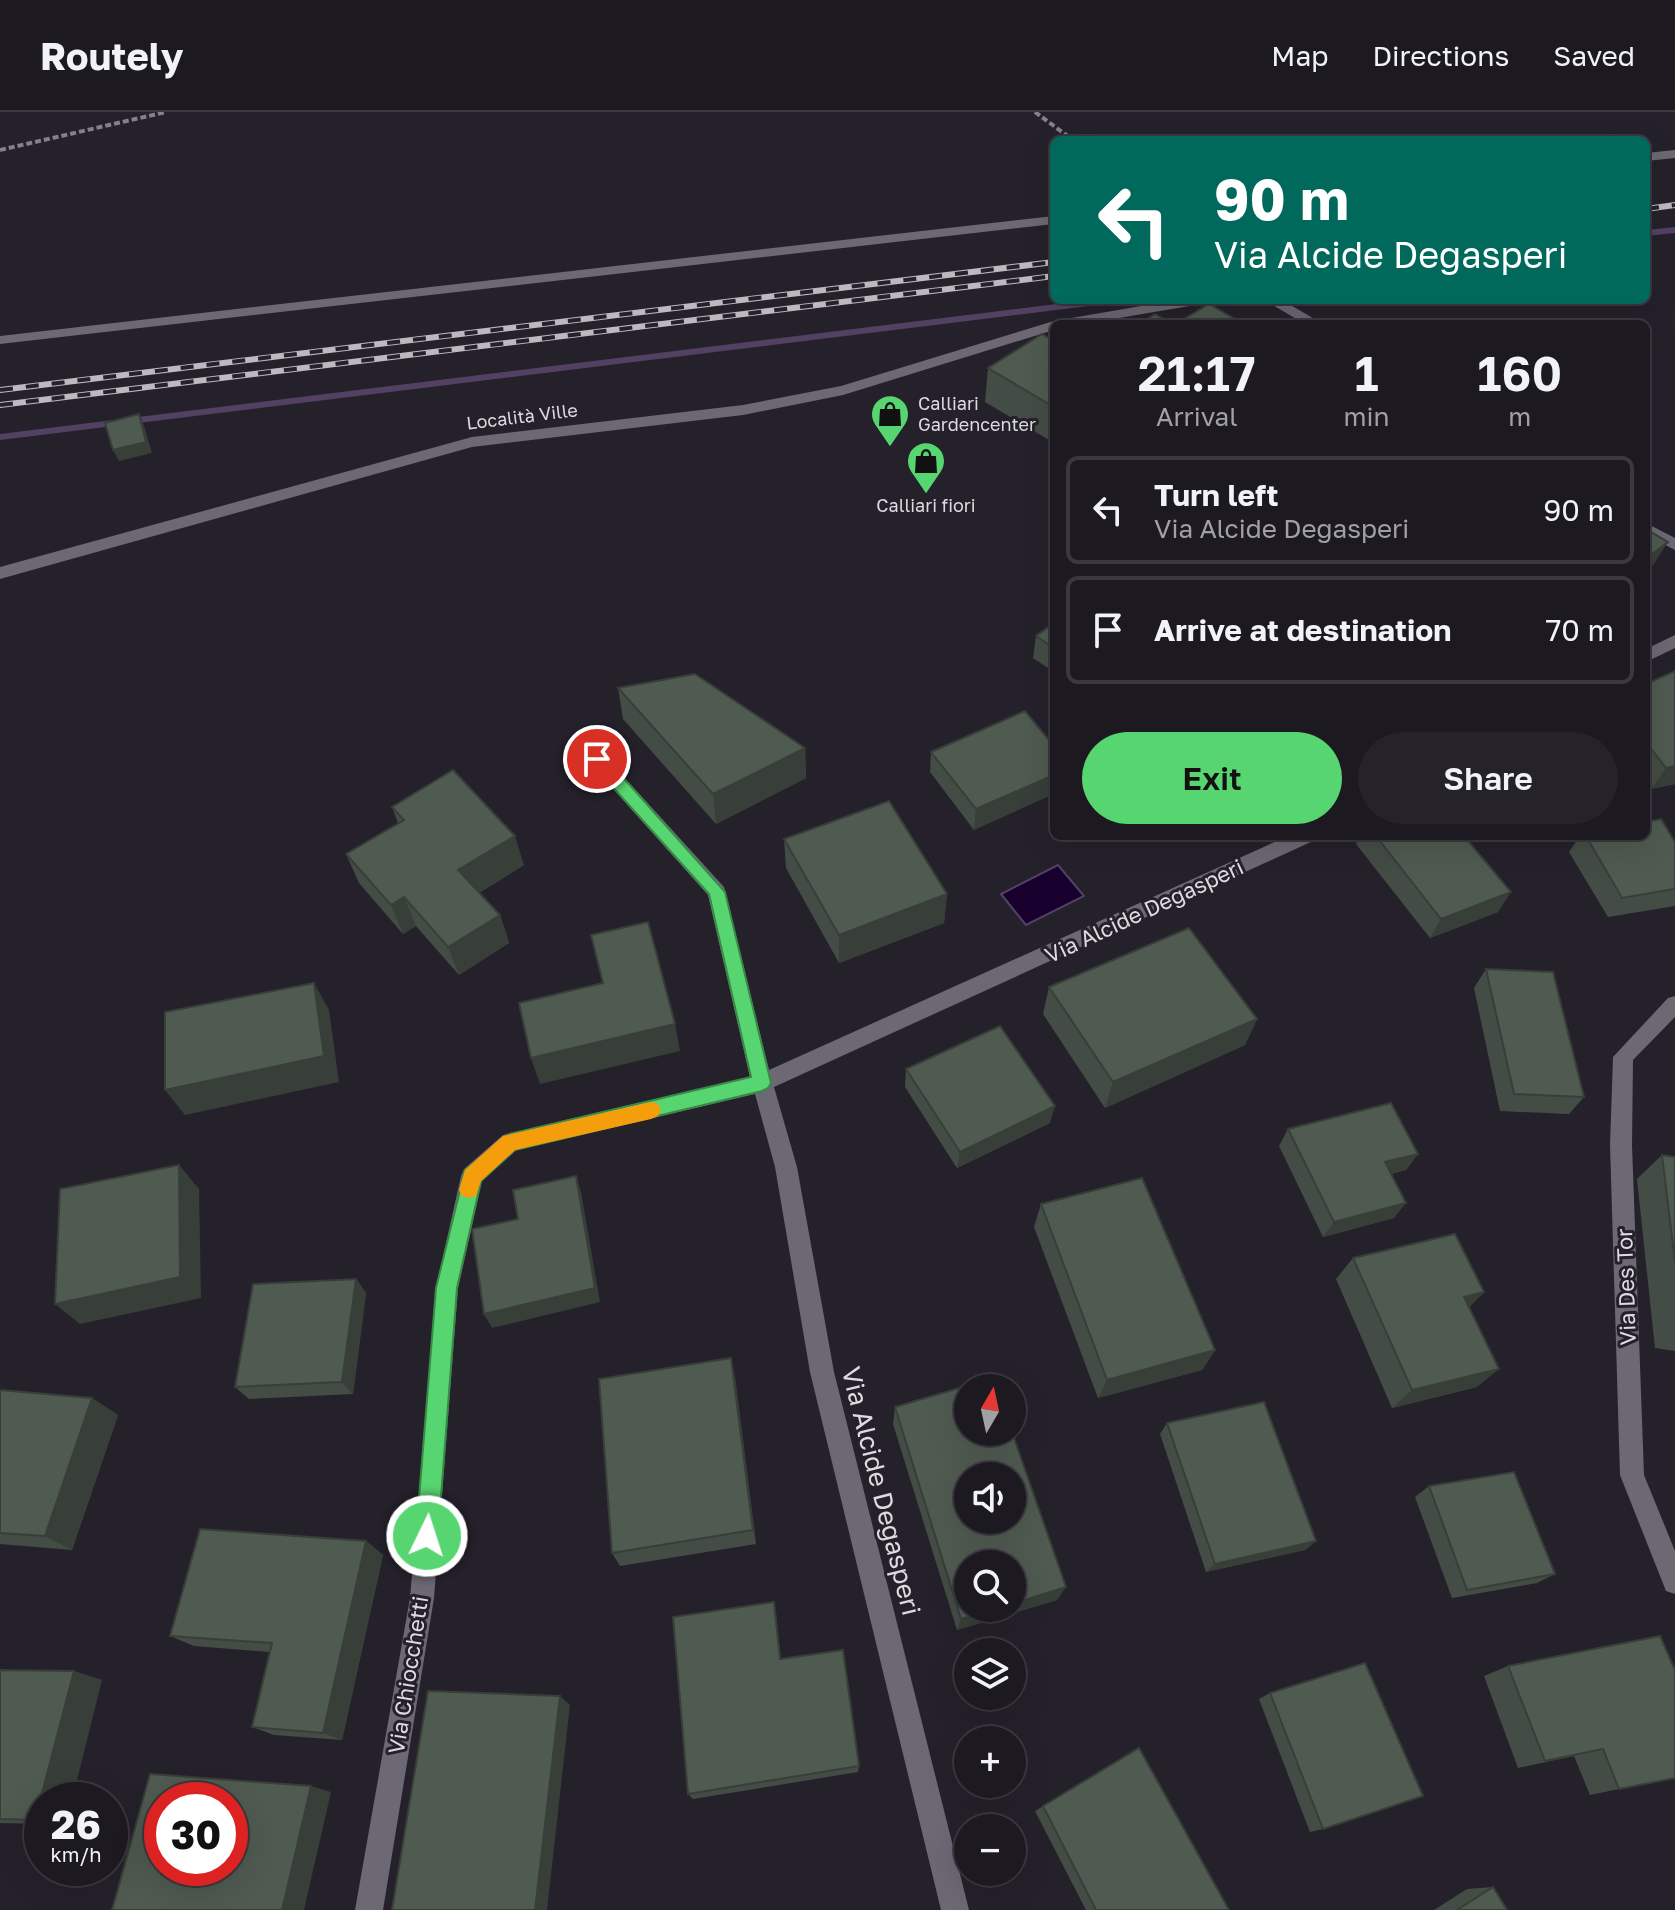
<!DOCTYPE html>
<html lang="en">
<head>
<meta charset="utf-8">
<style>
  :root { --surface:#1c1920; --page:#252229; --text:#f1f3f6; --muted:#a0a0a5; --line:#3a383e; --accent:#57d570 }
  body { margin:0; font-family:"Golos Text",sans-serif; background:var(--page); color:var(--text); height:100vh; display:flex; flex-direction:column; font-size:30px; white-space:nowrap }
  * { box-sizing:border-box; margin:0 }
  p { font-size:26px; color:var(--muted) }
  .icon { flex:none; width:44px; height:44px; fill:none; stroke:currentColor; stroke-width:2; stroke-linecap:round; stroke-linejoin:round }
  .map { position:relative; flex:1; overflow:hidden }
  .drawer { position:absolute; left:1050px; top:208px; width:600px; height:520px; display:flex; flex-direction:column; background:var(--surface); border-radius:12px; box-shadow:0 8px 32px #0002,0 0 0 2px var(--line) }
  .drawer>* { flex:none }
  .banner { position:absolute; left:1050px; top:24px; width:600px; height:168px; border-radius:12px; box-shadow:0 8px 32px #0002,0 0 0 2px var(--line); background:#00695c; color:#fff; overflow:hidden }
  .needle { width:52px; rotate:9deg }
  .buttons { position:absolute; left:954px; top:1262px; display:grid; gap:16px }
  .buttons a { display:grid; place-items:center; width:72px; height:72px; border-radius:50%; background:var(--surface); box-shadow:0 8px 32px #0002,0 0 0 2px var(--line); font-size:40px }
  .speed { position:absolute; left:24px; top:1670px; display:flex; gap:16px; font-size:40px; font-weight:700; text-align:center }
  .speed>* { display:grid; place-content:center; width:104px; height:104px; border-radius:50%; background:var(--surface); box-shadow:0 8px 32px #0002,0 0 0 2px var(--line); line-height:1 }
  .speed small { font-size:20px; font-weight:400 }
  .speed .limit { border:12px solid #d22; background:#fff; color:#111 }
  .pin { position:absolute; display:grid; place-items:center; width:68px; height:68px; color:#fff; margin:-34px; border:4px solid #fff; border-radius:50%; box-shadow:0 2px 8px #0007 }
  .me { position:absolute; width:88px; margin:-44px; rotate:4deg; stroke-linejoin:round; filter:drop-shadow(0 0 6px #0008) }
  .turn { display:flex; align-items:center; gap:28px; height:168px; padding:0 32px; font-size:36px }
  .turn .icon { width:104px; height:104px; stroke-width:2.5 }
  .turn b { display:block; font-size:56px; line-height:68px }
  .eta { display:flex; justify-content:space-evenly; align-items:center; height:136px; text-align:center }
  .eta b { font-size:48px; font-weight:600; line-height:56px }
  .primary-button { display:flex; gap:16px; margin-top:auto; padding:16px 32px }
  .primary-button a { flex:1; height:92px; border-radius:48px; background:var(--accent); color:#111; font-size:32px; font-weight:600; line-height:92px; text-align:center }
  .primary-button a+a { background:var(--page); color:var(--text) }
  ul { padding:0; list-style:none }
  li { display:flex; align-items:center; gap:24px; height:108px; margin:0 16px 12px; padding:0 16px; border:4px solid var(--line); border-radius:12px }
  li div { flex:1 }
  li b { display:block; font-size:30px }
  li em { font-style:normal }
  header { display:flex; align-items:center; gap:48px; box-sizing:border-box; height:112px; padding:0 40px; background:var(--surface); border-bottom:2px solid var(--line) }
  header strong { font-size:38px }
  nav { display:flex; gap:44px; margin-inline-start:auto; font-size:28px }
  .map>svg:first-child { display:block }
</style>
</head>
<body>
<header>
<strong>Routely</strong>
<nav><a>Map</a><a>Directions</a><a>Saved</a></nav>
</header>
<div class="map">
<svg width="1675" height="1798" viewBox="0 0 1675 1798">
  <rect width="100%" height="100%" fill="#25212b"/>
  <polygon fill="#18002e" stroke="#534164" stroke-width="2" points="1058,753 1084,784 1026,813 1001,782"/>
  <g fill="none" stroke-linecap="round" stroke-linejoin="round">
    <g fill="#534164" fill-rule="evenodd">
      <polygon points="1675,115 1675,121 1646,124 1646,118"/>
      <polygon points="1089,188 1118,188 1113,191 0,328 0,322"/>
    </g>
    <g stroke="#85818a" stroke-width="4" stroke-dasharray="6 3" stroke-linecap="butt">
      <polyline points="1035,0 1073,28"/>
      <polyline points="0,38 166,0"/>
    </g>
    <g fill="#6c6874" fill-rule="evenodd">
      <polygon points="1176,188 1208,188 1201,192 1084,212 1054,212 1054,218 843,283 743,303 472,335 0,467 0,455 472,325 743,293 841,274 1054,209"/>
      <polygon points="1264,188 1282,188 1323,212 1305,212"/>
      <polygon points="1646,411 1675,426 1675,438 1646,423"/>
    </g>
    <g fill="#6c6874" fill-rule="evenodd">
      <polygon points="1675,38 1675,46 1646,49 1646,41"/>
      <polygon points="1054,104 1054,112 0,232 0,224"/>
      <polygon points="1675,523 1675,536 1646,550 1646,537"/>
      <polygon points="597,640 603,642 724,775 769,958 1288,724 1315,724 1313,729 774,975 797,1055 834,1260 969,1798 941,1798 810,1260 775,1055 755,982 516,1038 482,1069 458,1176 434,1486 383,1798 355,1798 410,1486 436,1176 461,1064 464,1057 503,1023 510,1021 750,965 708,783 591,652 588,647 591,642"/>
      <polygon points="1675,884 1675,905 1633,948 1632,1033 1644,1363 1675,1439 1675,1482 1666,1479 1620,1363 1610,1033 1613,945 1668,886"/>
    </g>
    <g stroke="#bcb9c1" stroke-width="6">
      <g id="rail">
        <polyline points="1646,97 1675,93"/>
        <polyline points="0,278 1054,150"/>
        <polyline points="0,293 1054,164"/>
      </g>
    </g>
    <use href="#rail" stroke="#25212b" stroke-width="4" stroke-dasharray="13" stroke-linecap="butt"/>
  </g>
  <g fill="#444d45">
    <polygon points="1054,229 1054,331 985,290 988,256"/>
    <polygon points="1054,511 1054,560 1033,546 1036,524"/>
    <polygon points="1646,572 1675,672 1651,677 1646,670"/>
    <polygon points="618,576 805,636 806,666 716,712 623,607"/>
    <polygon points="1054,634 974,718 930,660 931,640"/>
    <polygon points="392,695 524,753 479,781 500,803 509,831 459,863 416,814 403,822 359,771 346,742 398,711"/>
    <polygon points="1360,724 1464,724 1498,800 1430,826 1356,732"/>
    <polygon points="1580,724 1646,724 1675,730 1675,794 1608,805 1569,740"/>
    <polygon points="784,727 947,782 944,811 839,851 786,756"/>
    <polygon points="1486,857 1584,985 1569,1002 1500,999 1474,876"/>
    <polygon points="1049,875 1257,907 1245,933 1105,996 1043,902"/>
    <polygon points="906,957 1050,1011 957,1056 905,975"/>
    <polygon points="1288,1017 1418,1042 1406,1058 1391,1062 1394,1106 1323,1125 1279,1034"/>
    <polygon points="1662,1043 1675,1045 1675,1239 1655,1236 1637,1067"/>
    <polygon points="1041,1092 1215,1238 1202,1258 1098,1286 1034,1115"/>
    <polygon points="1353,1146 1484,1180 1469,1195 1477,1275 1392,1296 1336,1167"/>
    <polygon points="356,1167 366,1181 353,1282 249,1287 235,1275"/>
    <polygon points="735,1265 756,1432 620,1454 612,1441"/>
    <polygon points="0,1278 92,1286 118,1303 72,1438 0,1432"/>
    <polygon points="895,1295 1057,1488 957,1518 893,1312"/>
    <polygon points="1167,1311 1316,1429 1305,1438 1206,1460 1160,1322"/>
    <polygon points="1429,1374 1555,1462 1537,1471 1452,1486 1415,1385"/>
    <polygon points="366,1429 383,1443 342,1628 274,1623 252,1615 270,1540 194,1534 170,1524"/>
    <polygon points="776,1502 781,1547 859,1654 858,1660 693,1687 688,1682"/>
    <polygon points="1508,1554 1675,1558 1619,1677 1590,1683 1574,1644 1518,1656 1484,1564"/>
    <polygon points="0,1558 102,1568 42,1688 42,1712 0,1711"/>
    <polygon points="1270,1581 1323,1717 1310,1720 1259,1587"/>
    <polygon points="1139,1636 1229,1798 1086,1798 1035,1699"/>
    <polygon points="1493,1775 1507,1798 1434,1798 1467,1777"/>
  </g>
  <g fill="#373f38">
    <polygon points="139,302 144,314 152,341 119,349 113,338"/>
    <polygon points="1668,430 1654,452 1646,458 1646,447"/>
    <polygon points="805,636 806,666 716,712 713,682"/>
    <polygon points="1675,654 1675,672 1651,677 1666,656"/>
    <polygon points="1054,663 1054,682 974,718 976,697"/>
    <polygon points="515,724 524,753 469,787 458,758"/>
    <polygon points="1511,780 1498,800 1430,826 1441,807"/>
    <polygon points="947,782 944,811 839,851 839,823"/>
    <polygon points="404,785 416,814 403,822 391,793"/>
    <polygon points="500,803 509,831 459,863 448,835"/>
    <polygon points="314,871 329,898 339,970 185,1003 165,978"/>
    <polygon points="1257,907 1245,933 1105,996 1113,970"/>
    <polygon points="675,912 680,939 540,972 531,946"/>
    <polygon points="1055,994 1050,1011 957,1056 960,1040"/>
    <polygon points="1418,1042 1406,1058 1373,1066 1385,1050"/>
    <polygon points="179,1053 199,1077 201,1186 80,1212 55,1192"/>
    <polygon points="576,1064 581,1080 600,1190 492,1216 484,1202"/>
    <polygon points="1406,1091 1394,1106 1323,1125 1334,1110"/>
    <polygon points="356,1167 366,1181 353,1282 342,1270"/>
    <polygon points="1484,1180 1463,1201 1464,1185"/>
    <polygon points="1215,1238 1202,1258 1098,1286 1107,1268"/>
    <polygon points="731,1246 735,1265 756,1432 753,1418"/>
    <polygon points="1499,1257 1477,1275 1392,1296 1412,1278"/>
    <polygon points="92,1286 118,1303 72,1438 45,1424"/>
    <polygon points="366,1429 383,1443 342,1628 323,1621"/>
    <polygon points="1316,1429 1305,1438 1206,1460 1215,1452"/>
    <polygon points="1066,1475 1057,1488 957,1518 961,1507 998,1496 1012,1496 1012,1492"/>
    <polygon points="74,1559 102,1568 72,1688 42,1688 42,1709 35,1708"/>
    <polygon points="560,1584 570,1593 547,1798 535,1798"/>
    <polygon points="311,1674 331,1680 304,1798 282,1798"/>
  </g>
  <g fill="#4f5a50" stroke="#373f38" stroke-width="2" fill-rule="evenodd">
    <polygon points="1209,192 1244,212 1188,212 1182,208"/>
    <polygon points="1155,202 1173,212 1140,212"/>
    <polygon points="1118,207 1126,212 1109,212"/>
    <polygon points="1042,222 1054,229 1054,295 988,256"/>
    <polygon points="139,302 146,330 113,338 105,311"/>
    <polygon points="1646,417 1668,430 1646,447"/>
    <polygon points="1054,511 1054,536 1036,524"/>
    <polygon points="1675,559 1675,654 1666,656 1646,630 1646,572"/>
    <polygon points="695,562 805,636 713,682 618,576"/>
    <polygon points="1025,599 1054,634 1054,663 976,697 931,640"/>
    <polygon points="453,658 515,724 458,758 500,803 448,835 404,785 391,793 346,742 404,708 392,695"/>
    <polygon points="889,689 947,782 839,823 784,727"/>
    <polygon points="1661,707 1675,730 1675,777 1622,786 1586,724 1646,724 1646,710"/>
    <polygon points="1376,724 1464,724 1511,780 1441,807"/>
    <polygon points="648,810 675,912 531,946 519,891 603,871 591,823"/>
    <polygon points="1189,816 1257,907 1113,970 1049,875"/>
    <polygon points="1486,857 1553,860 1584,985 1514,982"/>
    <polygon points="314,871 324,944 165,978 165,900"/>
    <polygon points="1000,914 1055,994 960,1040 906,957"/>
    <polygon points="1391,991 1418,1042 1385,1050 1406,1091 1334,1110 1288,1017"/>
    <polygon points="1662,1043 1675,1045 1675,1150"/>
    <polygon points="179,1053 180,1165 55,1192 60,1077"/>
    <polygon points="576,1064 595,1176 484,1202 472,1117 518,1107 513,1078"/>
    <polygon points="1142,1066 1215,1238 1107,1268 1041,1092"/>
    <polygon points="1455,1122 1484,1180 1464,1185 1499,1257 1412,1278 1353,1146"/>
    <polygon points="356,1167 342,1270 235,1275 253,1172"/>
    <polygon points="731,1246 753,1418 612,1441 599,1267"/>
    <path d="M 993,1266 L 996,1276 L 968,1276 L 968,1320 L 1012,1320 L 1066,1475 L 1012,1492 L 1012,1452 L 968,1452 L 968,1496 L 998,1496 L 961,1507 L 895,1295 ZM 968,1364 L 1012,1364 L 1012,1408 L 968,1408 Z"/>
    <polygon points="0,1278 92,1286 45,1424 0,1421"/>
    <polygon points="1264,1290 1316,1429 1215,1452 1167,1311"/>
    <polygon points="1514,1360 1555,1462 1467,1478 1429,1374"/>
    <polygon points="200,1417 366,1429 323,1621 252,1615 272,1531 170,1524"/>
    <polygon points="774,1490 780,1547 843,1538 859,1654 688,1682 673,1505"/>
    <polygon points="1660,1524 1675,1558 1675,1666 1619,1677 1603,1637 1545,1649 1508,1554"/>
    <polygon points="1365,1551 1423,1684 1323,1717 1270,1581"/>
    <polygon points="0,1558 74,1559 35,1708 0,1707"/>
    <polygon points="428,1579 560,1584 535,1798 392,1798"/>
    <polygon points="1139,1636 1229,1798 1096,1798 1043,1694"/>
    <path d="M 150,1662 L 311,1674 L 282,1798 L 112,1798 ZM 162,1688 L 230,1688 L 230,1756 L 162,1756 Z"/>
    <polygon points="1493,1775 1507,1798 1457,1798"/>
  </g>
  <polygon fill="#57d570" stroke="#398a49" stroke-width="2" points="597,641 603,643 725,780 771,971 768,976 762,979 515,1038 481,1069 457,1176 438,1424 435,1431 427,1435 419,1431 416,1424 436,1176 465,1058 510,1022 751,965 709,782 591,651 589,647"/>
  <polygon fill="#f59e0b" points="651,990 658,992 661,998 658,1004 651,1007 515,1038 481,1069 476,1084 469,1086 462,1084 459,1078 465,1058 503,1024"/>
  <defs>
    <g id="shop-pin" transform="scale(2)"><path d="M0 17L-7.5 6A9.5 9.5 0 1 1 7.5 6Z" fill="#57d570" stroke="#25212b"/><path d="M-5-2.5h2.3a2.7 3.5 0 0 1 5.4 0H5L5.5 6h-11ZM-1.5-2.5h3a1.5 2.3 0 0 0-3 0Z" fill="#111"/></g>
  </defs>
  <g fill-rule="evenodd">
    <use href="#shop-pin" x="890" y="302"/>
    <use href="#shop-pin" x="926" y="349"/>
  </g>
  <g text-anchor="middle" stroke-width="6" stroke-linejoin="round" paint-order="stroke">
    <g font-size="18" fill="#dddae1" stroke="#25212b" text-anchor="start">
      <text x="918" y="298">Calliari<tspan x="918" dy="21">Gardencenter</tspan></text>
      <text x="926" y="400" text-anchor="middle">Calliari fiori</text>
    </g>
    <g font-size="18" fill="#dddae1" stroke="#25212b">
      <text transform="translate(522 305) rotate(-7)" y="6">Località Ville</text>
    </g>
    <g font-size="22" fill="#dddae1" stroke="#25212b">
      <text transform="translate(1144 799) rotate(-25)" y="8">Via Alcide Degasperi</text>
      <text transform="translate(1626 1175) rotate(-92)" y="8">Via Des Tor</text>
      <text transform="translate(408 1563) rotate(-81)" y="8">Via Chiocchetti</text>
    </g>
    <g font-size="26" fill="#dddae1" stroke="#25212b">
      <text transform="translate(881 1379) rotate(76)" y="9">Via Alcide Degasperi</text>
    </g>
  </g>
</svg>
<div class="buttons">
<a><svg class="needle" viewBox="-14 -14 28 28"><path d="M0-13l5 13h-10z" fill="#e53935"/><path d="M0 13l5-13h-10z" fill="#a0a0a5"/></svg></a>
<a><svg class="icon" aria-label="sound" viewBox="0 0 24 24"><path d="M4 9h4l5-4v14l-5-4H4zM17 9q2 3 0 6"/></svg></a>
<a><svg class="icon" aria-label="search" viewBox="0 0 24 24"><circle cx="10" cy="10" r="6"/><path d="M15 15l6 6"/></svg></a>
<a><svg class="icon" aria-label="layers" viewBox="0 0 24 24"><path d="M12 4l9 5-9 5-9-5zM3 14l9 5 9-5"/></svg></a>
<a>+</a>
<a>−</a>
</div>
<div class="speed"><div>26<small>km/h</small></div><div class="limit">30</div></div>
<div class="pin" style="left:597px;top:647px;background:#d93025"><svg class="icon" aria-label="arrive" viewBox="0 0 24 24"><path d="M6 21V4h12l-3 4 3 4H6"/></svg></div>
<svg class="me" style="left:427px;top:1424px" viewBox="-20 -20 40 40"><circle r="17" fill="#57d570" stroke="#fff" stroke-width="3"/><path d="M0-11L8 9 0 5-8 9z" fill="#fff"/></svg>
<div class="banner">
<div class="turn"><svg class="icon" aria-label="left" viewBox="0 0 24 24"><path d="M17 20v-9H6M10 6l-5 5 5 5"/></svg><div><b>90 m</b>Via Alcide Degasperi</div></div>
</div>
<section class="drawer">
<div class="eta">
<div><b>21:17</b><p>Arrival</p></div>
<div><b>1</b><p>min</p></div>
<div><b>160</b><p>m</p></div>
</div>
<ul>
<li><svg class="icon" aria-label="left" viewBox="0 0 24 24"><path d="M17 20v-9H6M10 6l-5 5 5 5"/></svg><div><b>Turn left</b><p>Via Alcide Degasperi</p></div><em>90 m</em></li>
<li><svg class="icon" aria-label="arrive" viewBox="0 0 24 24"><path d="M6 21V4h12l-3 4 3 4H6"/></svg><div><b>Arrive at destination</b></div><em>70 m</em></li>
</ul>
<div class="primary-button"><a>Exit</a><a>Share</a></div>
</section>
</div>
</body>
</html>
